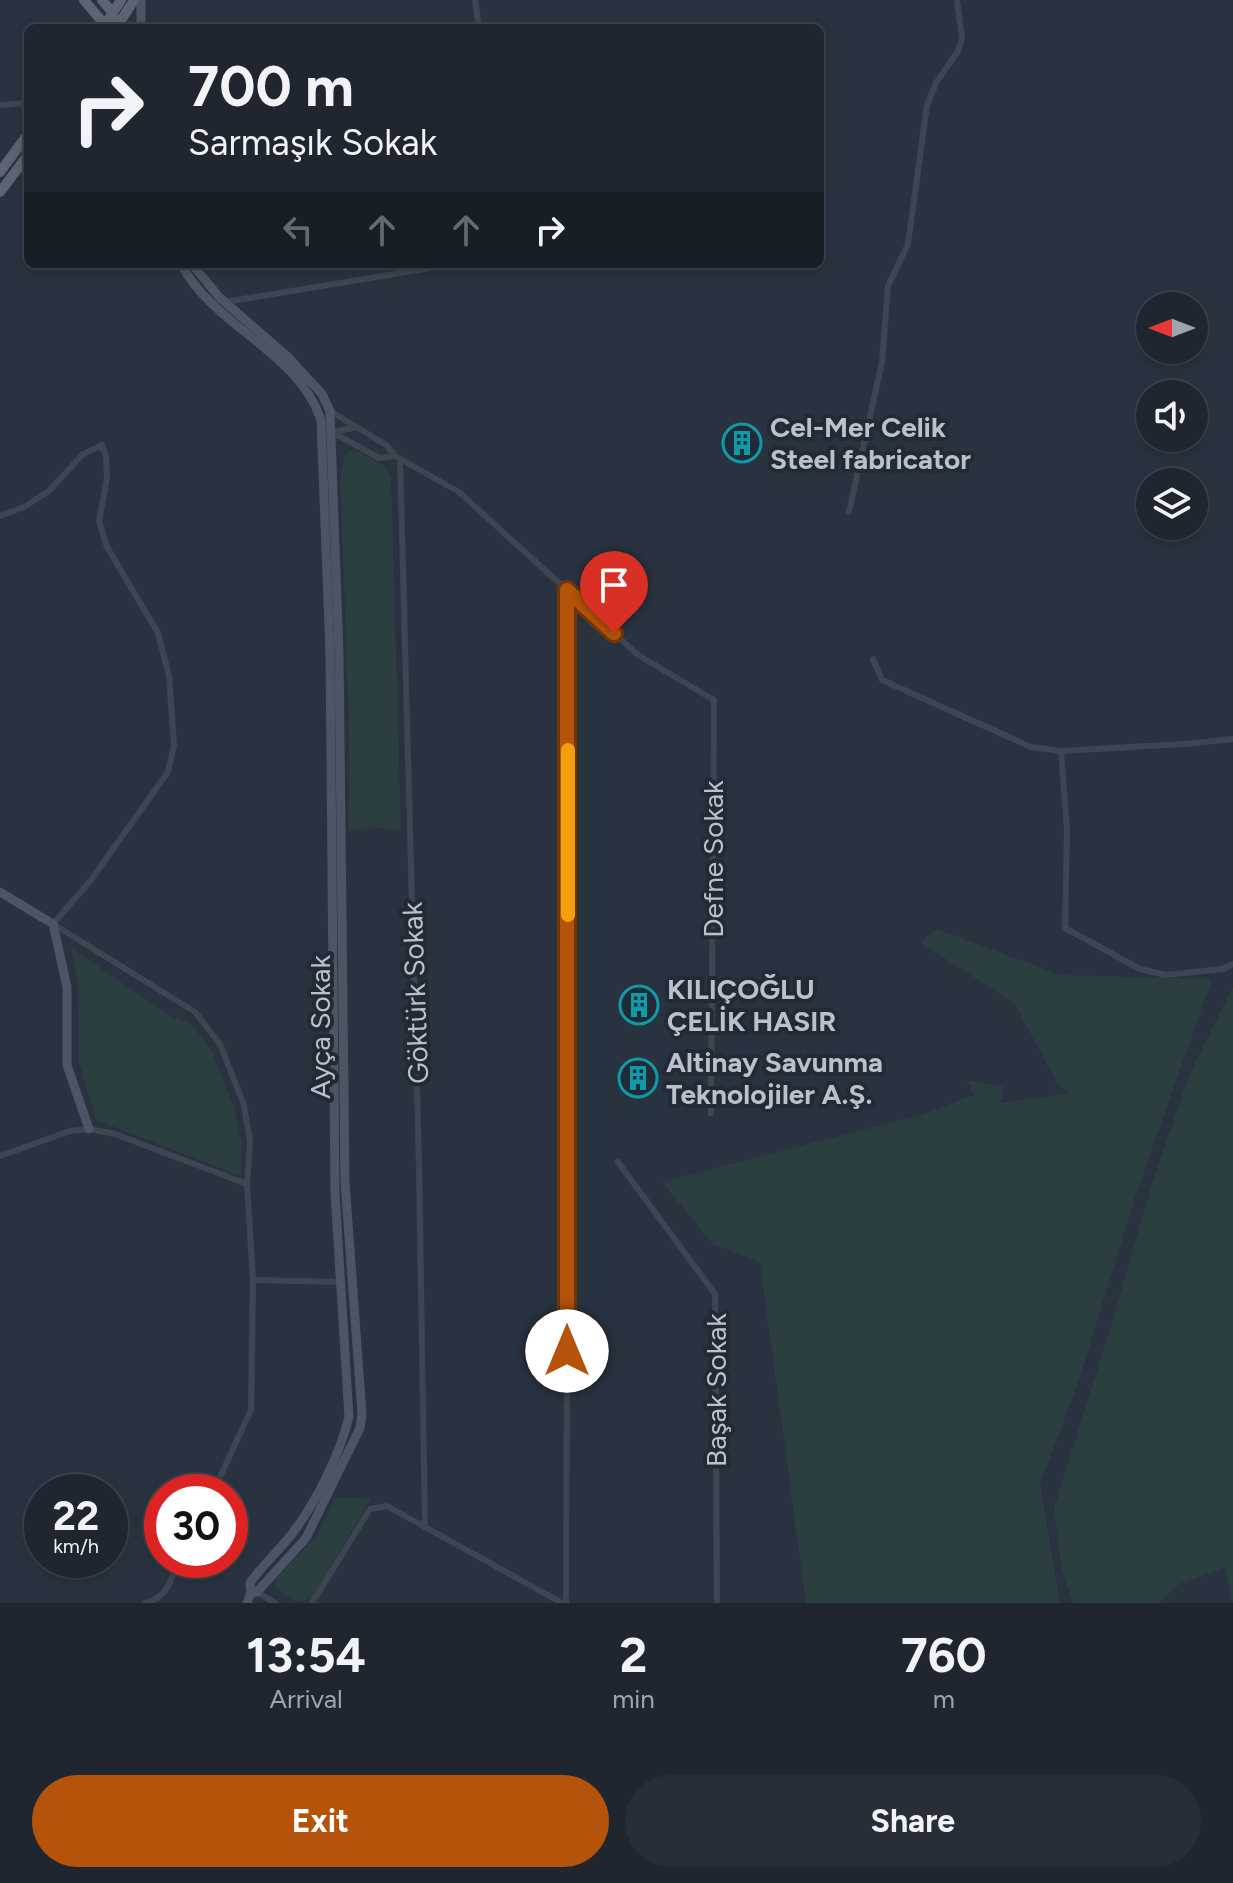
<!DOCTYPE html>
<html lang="en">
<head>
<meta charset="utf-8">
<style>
  :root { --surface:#1f2630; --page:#272e38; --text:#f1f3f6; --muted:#a1a5ab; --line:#3c434c; --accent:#b45309 }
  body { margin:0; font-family:Figtree,sans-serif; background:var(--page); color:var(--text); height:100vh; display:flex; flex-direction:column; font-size:30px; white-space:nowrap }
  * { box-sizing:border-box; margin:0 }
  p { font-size:26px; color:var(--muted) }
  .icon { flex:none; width:44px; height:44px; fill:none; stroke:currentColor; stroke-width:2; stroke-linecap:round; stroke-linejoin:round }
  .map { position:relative; height:1603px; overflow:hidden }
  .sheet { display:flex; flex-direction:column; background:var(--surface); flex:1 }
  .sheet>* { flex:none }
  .top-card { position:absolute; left:24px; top:24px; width:800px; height:244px; border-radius:12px; box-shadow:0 4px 12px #0003,0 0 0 2px var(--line); background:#1f2630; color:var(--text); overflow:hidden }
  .needle { width:52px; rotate:270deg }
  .controls { position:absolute; left:1136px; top:292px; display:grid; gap:16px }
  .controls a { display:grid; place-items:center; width:72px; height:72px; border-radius:50%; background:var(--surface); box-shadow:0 4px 12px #0003,0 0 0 2px var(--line); font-size:40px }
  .speed { position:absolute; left:24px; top:1474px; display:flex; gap:16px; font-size:40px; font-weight:700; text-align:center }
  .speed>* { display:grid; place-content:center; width:104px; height:104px; border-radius:50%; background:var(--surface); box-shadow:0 4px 12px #0003,0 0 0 2px var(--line); line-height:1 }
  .speed small { font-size:20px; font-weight:400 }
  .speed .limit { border:12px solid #d22; background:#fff; color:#111 }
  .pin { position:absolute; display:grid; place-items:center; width:68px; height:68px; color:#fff; margin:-82px -34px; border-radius:50% 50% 50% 0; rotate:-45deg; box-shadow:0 0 8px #0007 }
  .pin .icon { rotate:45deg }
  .me { position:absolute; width:88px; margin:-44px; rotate:0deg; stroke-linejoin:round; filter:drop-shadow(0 0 6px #0008) }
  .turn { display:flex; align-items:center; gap:28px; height:168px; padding:0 32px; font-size:36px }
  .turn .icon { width:104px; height:104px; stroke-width:2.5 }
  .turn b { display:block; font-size:56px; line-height:68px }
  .lanes { display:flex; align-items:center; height:76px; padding:0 32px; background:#0003; justify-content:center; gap:40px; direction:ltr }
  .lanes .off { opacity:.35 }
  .eta { display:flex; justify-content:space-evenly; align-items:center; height:136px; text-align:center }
  .eta b { font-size:48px; font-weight:700; line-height:56px }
  .cta { display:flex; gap:16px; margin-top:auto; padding:16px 32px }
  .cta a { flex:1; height:92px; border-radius:48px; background:var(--accent); color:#fff; font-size:32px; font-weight:700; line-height:92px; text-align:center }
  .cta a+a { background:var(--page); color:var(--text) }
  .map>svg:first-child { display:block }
</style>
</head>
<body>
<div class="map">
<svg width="1233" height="1603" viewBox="0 0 1233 1603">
  <rect width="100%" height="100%" fill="#293340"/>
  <g fill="#2b3f41">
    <polygon points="353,449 385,466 391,479 401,831 375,827 349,831 349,717 340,477 345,455"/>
    <polygon points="937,929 1060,975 1212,979 1135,1197 1080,1377 1040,1484 1060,1603 806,1603 760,1262 713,1244 662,1182 924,1114 974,1095 967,1080 1004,1087 1001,1103 1071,1093 1058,1085 1015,1004 920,942"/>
    <polygon points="71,948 172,1017 190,1023 211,1049 234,1107 241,1139 241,1176 96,1120 79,1062 78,984"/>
    <polygon points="1233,987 1233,1603 1225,1568 1179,1584 1159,1603 1073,1603 1061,1565 1054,1508 1109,1333 1152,1184 1190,1073"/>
    <polygon points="336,1498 371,1498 312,1598 296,1602 276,1589 277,1577 316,1537"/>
  </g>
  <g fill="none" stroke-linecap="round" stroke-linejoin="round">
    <g stroke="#3d4550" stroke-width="6">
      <polyline points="475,0 479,28"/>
      <polyline points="0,105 28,103"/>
      <polyline points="225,302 454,264"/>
      <polyline points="330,411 386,445 395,456 459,492 638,655 714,700 711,1113"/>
      <polyline points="330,431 379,458 395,456"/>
      <polyline points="329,433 353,428"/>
      <polyline points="400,459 419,1165 425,1527"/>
      <polyline points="849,512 882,362 888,286 908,244 927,105 936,83 958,51 962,38 957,0"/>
      <polyline points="0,516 24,507 49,491 83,454 102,445 106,457 107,478 99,521 107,547 158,633 169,676 174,745 168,772 91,880 53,924 195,1012 220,1044 244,1105 250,1142 247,1184 253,1280 251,1410 213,1492"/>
      <polyline points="873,659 882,680 1031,747 1061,751 1184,744 1233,739"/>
      <polyline points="1061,751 1067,830 1065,928 1140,969 1165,975 1223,969 1233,964"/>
      <polyline points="0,1156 70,1131 89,1129 115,1134 247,1184"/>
      <polyline points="618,1162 715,1294 717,1603"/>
      <polyline points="253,1280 341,1282"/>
      <polyline points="257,1592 275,1603"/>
      <path d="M 145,1603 C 169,1597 170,1580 179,1560"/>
      <polyline points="312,1603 370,1509 387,1506 562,1603"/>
      <polyline points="566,1603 568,1162 567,590"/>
    </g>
    <g stroke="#4b5563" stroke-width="9">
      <polyline points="141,28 141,0"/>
      <path d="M 181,264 C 214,327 298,351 321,420 L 330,653 L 335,1193 L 349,1417 C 339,1456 318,1498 295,1530 C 281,1549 263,1564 250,1583 L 251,1592 L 247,1603"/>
      <polyline points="192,264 219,297 288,357 322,394 330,411 339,653 345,1182 362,1414 360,1428 306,1538 257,1592 251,1592"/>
      <polyline points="0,892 53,924 67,987 67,1065 89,1129"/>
    </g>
    <g stroke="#5b6470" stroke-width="10">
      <polyline points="84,0 105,25 113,28"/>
      <polyline points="102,0 112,12 113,18"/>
      <polyline points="103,28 121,0"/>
      <polyline points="116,28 134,0"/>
      <polyline points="0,172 28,134"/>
      <polyline points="0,192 28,155"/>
    </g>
  </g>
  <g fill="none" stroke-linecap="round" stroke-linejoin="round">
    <g stroke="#753606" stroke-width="20">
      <polyline id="route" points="567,1351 567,590 614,633"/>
    </g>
    <use href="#route" stroke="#b45309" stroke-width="14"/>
    <polyline stroke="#f59e0b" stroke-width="14" points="568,750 568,915"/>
  </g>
  <defs>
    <g id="building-ring" transform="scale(2)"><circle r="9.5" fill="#222a36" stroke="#0f9aa8" stroke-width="1.5"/><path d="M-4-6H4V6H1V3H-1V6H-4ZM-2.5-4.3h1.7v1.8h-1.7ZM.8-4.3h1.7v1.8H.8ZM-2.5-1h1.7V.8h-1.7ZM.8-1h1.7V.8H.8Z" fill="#0f9aa8"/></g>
  </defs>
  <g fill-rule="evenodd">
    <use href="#building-ring" x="742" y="443"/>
    <use href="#building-ring" x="639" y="1005"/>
    <use href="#building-ring" x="638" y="1078"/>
  </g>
  <g text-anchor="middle" stroke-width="8" stroke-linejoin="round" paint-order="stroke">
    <g font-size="28" font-weight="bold" fill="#bac1ca" stroke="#222a36" text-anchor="start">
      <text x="770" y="437">Cel-Mer Celik<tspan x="770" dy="32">Steel fabricator</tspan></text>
      <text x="667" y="999">KILIÇOĞLU<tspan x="667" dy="32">ÇELİK HASIR</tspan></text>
      <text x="666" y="1072">Altinay Savunma<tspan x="666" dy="32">Teknolojiler A.Ş.</tspan></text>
    </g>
    <g font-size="28" fill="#bac1ca" stroke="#222a36">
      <text transform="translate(713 859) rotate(-90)" y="10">Defne Sokak</text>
      <text transform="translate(415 993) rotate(-92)" y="10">Göktürk Sokak</text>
      <text transform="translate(320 1027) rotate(-90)" y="10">Ayça Sokak</text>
      <text transform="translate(716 1390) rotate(-90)" y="10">Başak Sokak</text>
    </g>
  </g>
</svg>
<div class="controls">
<a><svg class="needle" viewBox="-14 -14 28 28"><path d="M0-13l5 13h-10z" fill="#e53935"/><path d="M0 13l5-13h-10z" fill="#a1a5ab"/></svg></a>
<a><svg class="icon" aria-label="sound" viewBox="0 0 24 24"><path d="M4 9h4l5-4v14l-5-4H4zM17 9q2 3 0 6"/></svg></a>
<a><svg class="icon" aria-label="layers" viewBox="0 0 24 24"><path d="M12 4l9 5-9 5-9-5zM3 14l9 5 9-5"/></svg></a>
</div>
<div class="speed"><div>22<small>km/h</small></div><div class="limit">30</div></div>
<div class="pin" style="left:614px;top:633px;background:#d93025"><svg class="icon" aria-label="arrive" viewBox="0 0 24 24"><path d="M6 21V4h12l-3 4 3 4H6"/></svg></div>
<svg class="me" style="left:567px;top:1351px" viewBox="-20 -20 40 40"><circle r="19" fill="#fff"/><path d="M0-13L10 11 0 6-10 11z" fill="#b45309"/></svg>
<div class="top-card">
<div class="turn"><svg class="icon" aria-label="right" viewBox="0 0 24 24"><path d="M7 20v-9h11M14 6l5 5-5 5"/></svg><div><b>700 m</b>Sarmaşık Sokak</div></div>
<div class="lanes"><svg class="icon off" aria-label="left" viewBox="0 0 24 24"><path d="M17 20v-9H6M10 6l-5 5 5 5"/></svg><svg class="icon off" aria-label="ahead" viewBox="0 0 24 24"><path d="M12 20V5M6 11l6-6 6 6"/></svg><svg class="icon off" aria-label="ahead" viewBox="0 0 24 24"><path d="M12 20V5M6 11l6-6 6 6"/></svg><svg class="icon" aria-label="right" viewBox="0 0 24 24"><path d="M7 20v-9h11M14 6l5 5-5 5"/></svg></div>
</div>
</div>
<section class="sheet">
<div class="eta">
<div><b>13:54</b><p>Arrival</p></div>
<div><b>2</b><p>min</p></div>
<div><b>760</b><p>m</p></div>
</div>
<div class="cta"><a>Exit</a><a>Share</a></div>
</section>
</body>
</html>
